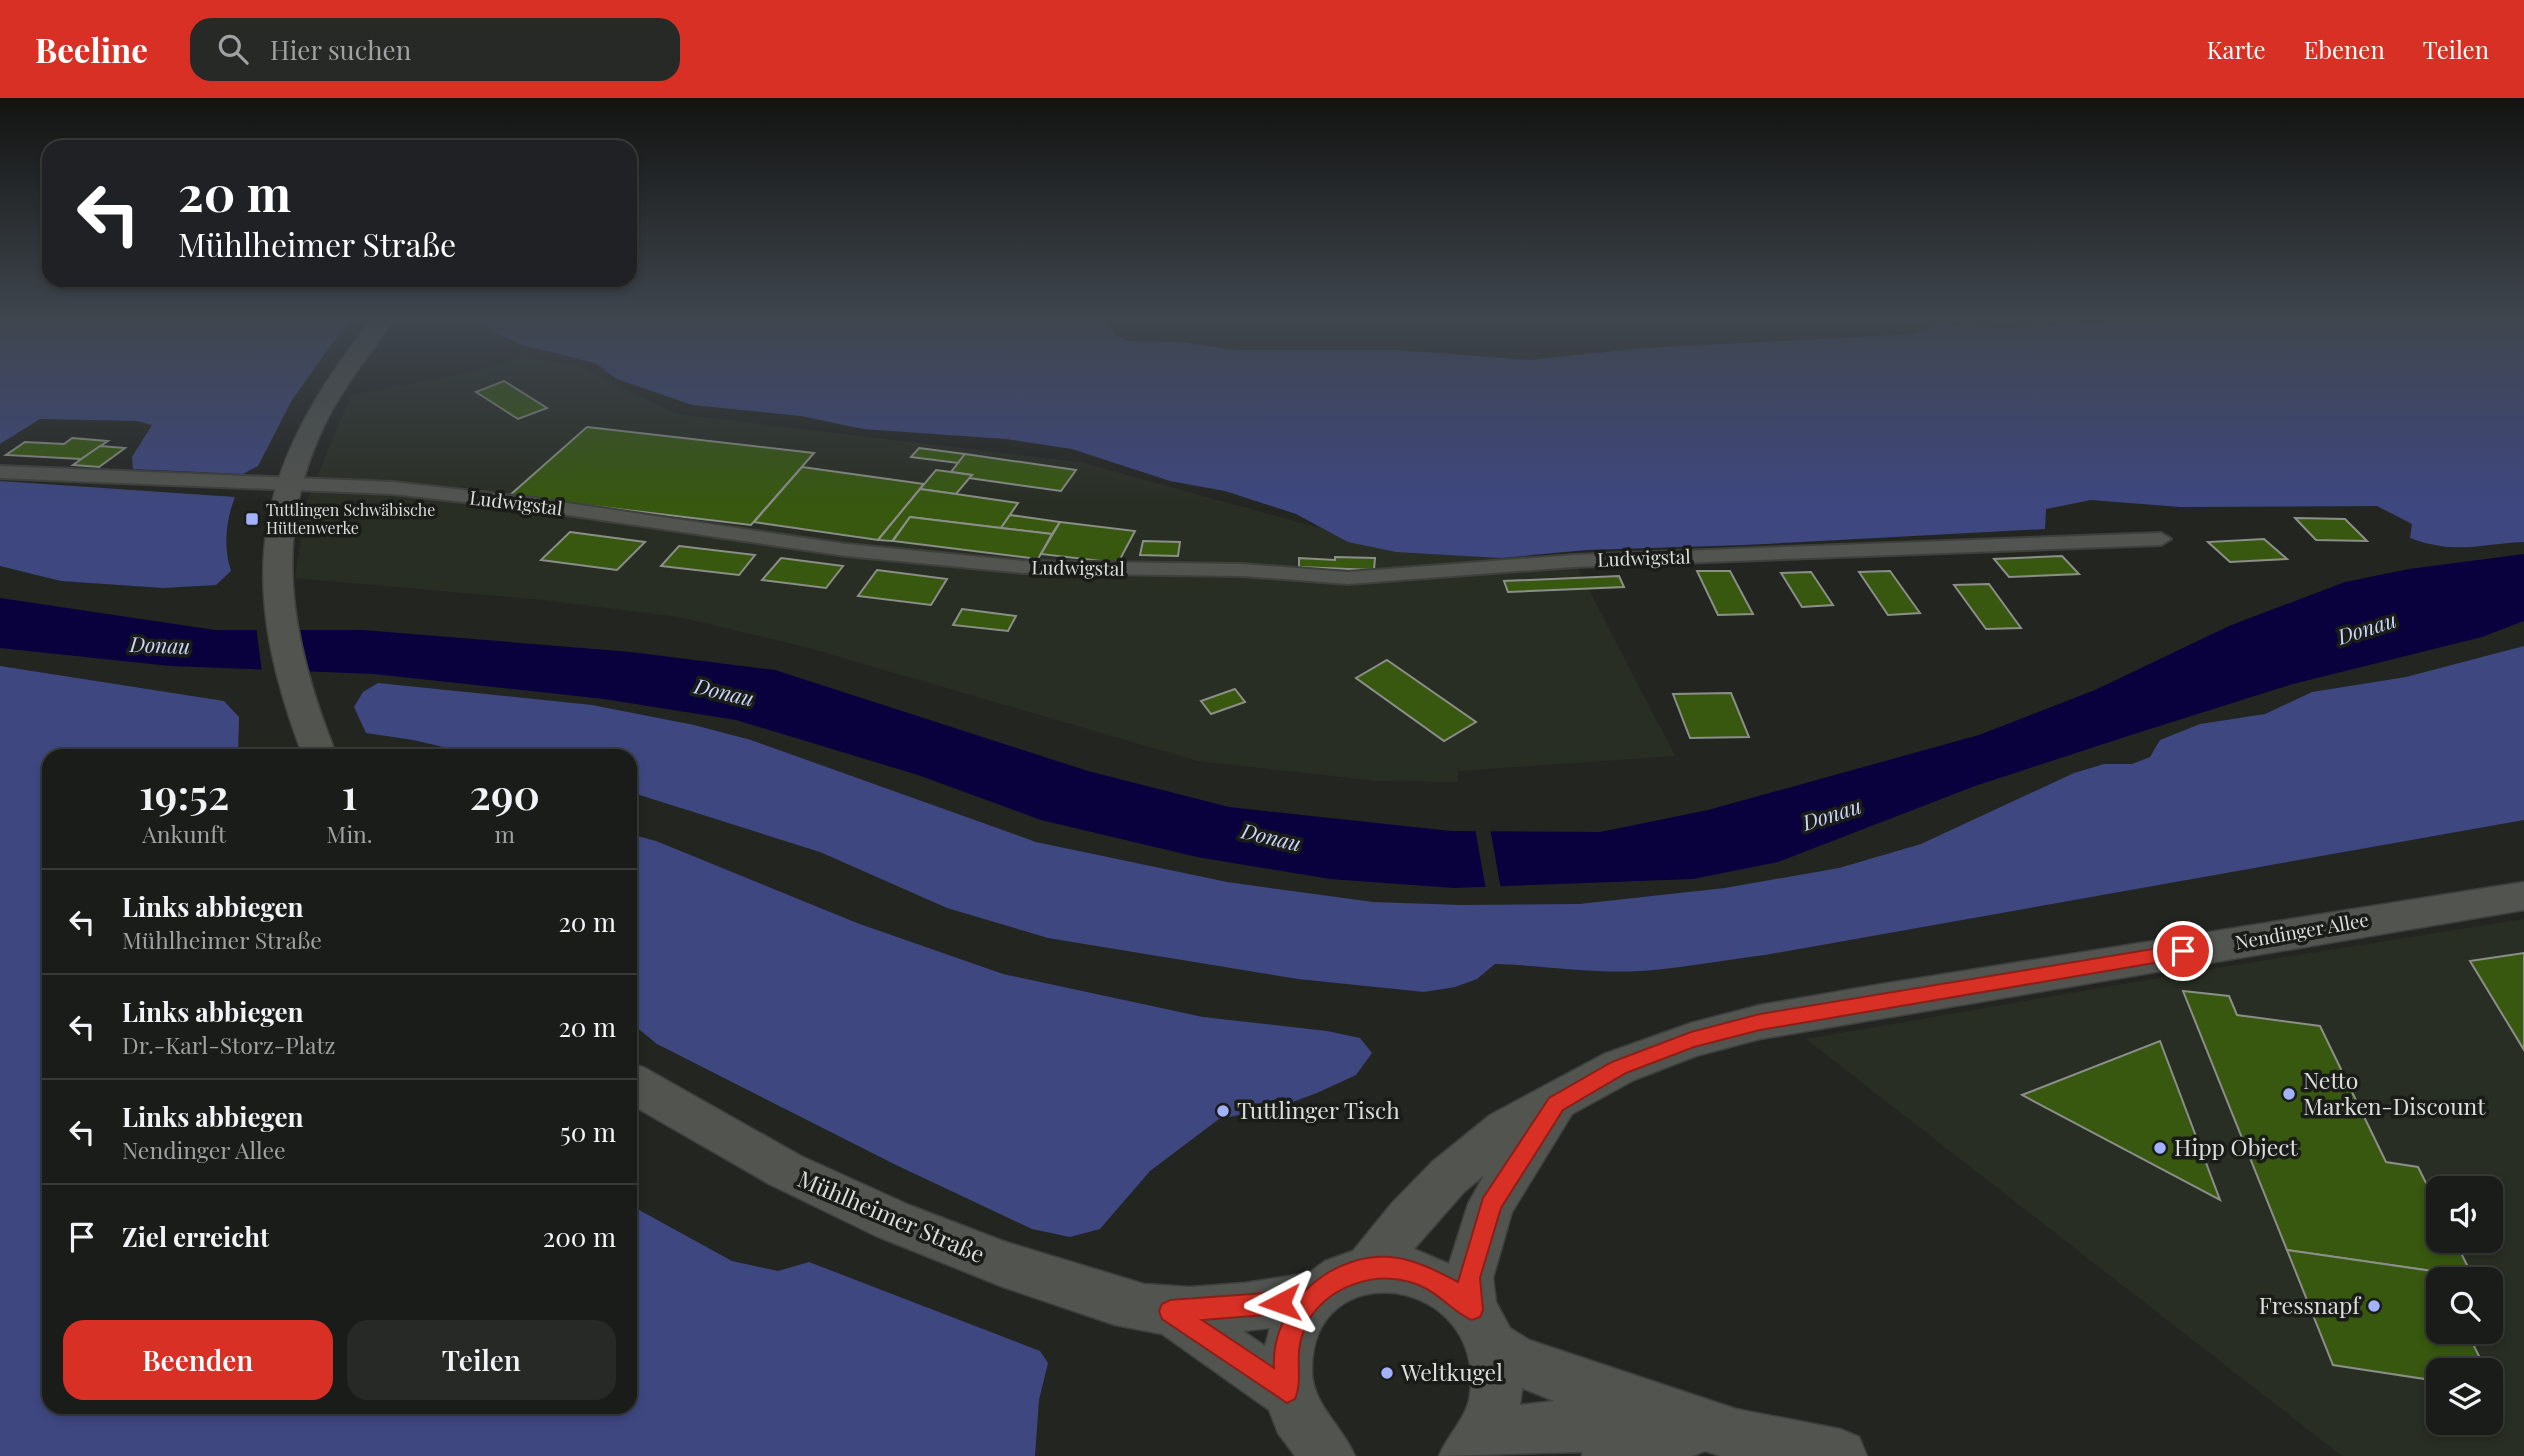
<!DOCTYPE html>
<html lang="de">
<head>
<meta charset="utf-8">
<style>
  :root { --surface:#1a1c19; --page:#272926; --text:#f1f3f6; --muted:#9fa1a2; --line:#383a38; --accent:#d93025 }
  body { margin:0; font-family:"Playfair Display",serif; background:var(--page); color:var(--text); height:100vh; display:flex; flex-direction:column; font-size:26px; white-space:nowrap }
  * { box-sizing:border-box; margin:0 }
  p { font-size:23px; color:var(--muted) }
  .icon { flex:none; width:38px; height:38px; fill:none; stroke:currentColor; stroke-width:2; stroke-linecap:round; stroke-linejoin:round }
  .map { position:relative; flex:1; overflow:hidden }
  .details { position:absolute; left:42px; top:651px; width:595px; height:665px; display:flex; flex-direction:column; background:var(--surface); border-radius:21px; box-shadow:0 4px 10px #0003,0 0 0 2px var(--line) }
  .details>* { flex:none }
  .guide { position:absolute; left:42px; top:42px; width:595px; height:147px; border-radius:21px; box-shadow:0 4px 10px #0003,0 0 0 2px var(--line); background:#202124; color:#fff; overflow:hidden }
  .tools { position:absolute; left:2426px; top:1078px; display:grid; gap:14px }
  .tools a { display:grid; place-items:center; width:77px; height:77px; border-radius:14px; background:var(--surface); box-shadow:0 4px 10px #0003,0 0 0 2px var(--line); font-size:35px }
  .pin { position:absolute; display:grid; place-items:center; width:60px; height:60px; color:#fff; margin:-30px; border:4px solid #fff; border-radius:50%; box-shadow:0 2px 7px #0007 }
  .me { position:absolute; width:77px; margin:-38px; rotate:266deg; stroke-linejoin:round; filter:drop-shadow(0 0 5px #0008) }
  .turn { display:flex; align-items:center; gap:24px; height:147px; padding:0 21px; font-size:32px }
  .turn .icon { width:91px; height:91px; stroke-width:2.5 }
  .turn b { display:block; font-size:49px; line-height:60px }
  .eta { display:flex; justify-content:space-evenly; align-items:center; height:119px; text-align:center }
  .eta b { font-size:42px; font-weight:600; line-height:49px }
  .action { display:flex; gap:14px; margin-top:auto; padding:14px 21px }
  .action a { flex:1; height:80px; border-radius:21px; background:var(--accent); color:#fff; font-size:28px; font-weight:600; line-height:80px; text-align:center }
  .action a+a { background:var(--page); color:var(--text) }
  ul { padding:0; list-style:none }
  li { display:flex; align-items:center; gap:21px; height:105px; padding:0 21px; border-top:2px solid var(--line) }
  li div { flex:1 }
  li b { display:block; font-size:26px }
  li em { font-style:normal }
  header { display:flex; align-items:center; gap:42px; box-sizing:border-box; height:98px; padding:0 35px; background:var(--accent); color:#fff }
  header strong { font-size:33px }
  nav { display:flex; gap:38px; margin-inline-start:auto; font-size:24px }
  .search { width:490px; height:63px; background:var(--page); display:flex; align-items:center; gap:18px; box-sizing:border-box; padding:0 24px; border-radius:21px; color:var(--muted); font-size:26px }
  .map>svg:first-child { display:block }
</style>
</head>
<body>
<header>
<strong>Beeline</strong>
<div class="search"><svg class="icon" aria-label="search" viewBox="0 0 24 24"><circle cx="10" cy="10" r="6"/><path d="M15 15l6 6"/></svg>Hier suchen</div>
<nav><a>Karte</a><a>Ebenen</a><a>Teilen</a></nav>
</header>
<div class="map">
<svg width="2524" height="1358" viewBox="0 0 2524 1358">
  <rect width="100%" height="100%" fill="#232521"/>
  <g fill="#292e24" fill-rule="evenodd">
    <polygon points="523,259 578,268 676,316 1080,364 1316,429 1574,463 1675,658 1458,673 1458,684 1377,683 1198,663 805,549 679,519 543,502 295,480 307,403 351,297 473,274"/>
    <path d="M 2524,821 L 2524,1358 L 2342,1358 L 1806,941 L 2193,874 ZM 2438,1090 L 2490,1090 L 2490,1143 L 2438,1143 ZM 2438,1181 L 2490,1181 L 2490,1234 L 2438,1234 ZM 2438,1272 L 2490,1272 L 2490,1325 L 2438,1325 Z"/>
  </g>
  <g fill="#3e4780">
    <polygon points="0,219 357,219 332,246 292,302 258,368 243,376 133,371 132,359 152,327 137,323 40,321 0,346"/>
    <path d="M 465,219 L 1110,219 L 1108,228 L 1115,238 L 1130,243 L 1181,244 L 1235,252 L 1397,252 L 1530,262 L 1644,250 L 1914,236 L 1937,227 L 2001,230 L 2261,219 L 2524,219 L 2524,444 C 2478,446 2456,457 2410,440 L 2412,426 L 2377,408 L 2180,409 L 2091,402 L 2046,411 L 2045,431 L 1745,447 L 1587,452 L 1501,460 L 1396,454 L 1348,444 L 1296,416 L 1225,393 L 1170,383 L 1072,351 L 1006,341 L 863,331 L 801,318 L 692,307 L 617,281 L 595,265 L 521,247 Z"/>
    <path d="M 0,383 L 235,399 C 226,422 223,449 231,473 L 216,487 L 163,490 L 61,483 L 0,468 Z"/>
    <path d="M 2524,548 L 2524,722 L 1765,857 C 1724,862 1682,870 1641,873 C 1592,876 1544,867 1495,866 L 1477,881 L 1455,889 L 1424,894 L 1298,881 L 1048,840 L 947,810 L 820,754 L 630,694 L 630,658 L 482,658 L 413,642 L 366,635 L 354,609 L 363,594 L 378,585 L 592,607 L 694,627 L 751,642 L 1036,744 L 1227,784 L 1373,804 L 1461,807 L 1579,806 L 1725,790 L 1839,770 L 1921,746 L 2074,675 L 2104,666 L 2132,666 L 2150,659 L 2160,642 L 2200,626 L 2265,616 L 2312,594 L 2406,579 Z"/>
    <polygon points="0,568 224,603 239,619 238,658 49,658 49,1309 630,1309 630,1107 732,1163 778,1173 809,1164 1040,1253 1048,1265 1039,1302 1035,1358 0,1358"/>
    <polygon points="630,736 656,743 857,825 1003,876 1203,919 1327,933 1360,940 1372,955 1356,977 1317,995 1279,1009 1219,1021 1150,1073 1100,1131 1070,1139 1032,1131 894,1066 657,946 630,924"/>
  </g>
  <polygon fill="#09013d" points="2524,456 2524,523 2482,539 2293,586 2134,636 1975,688 1778,764 1693,781 1454,790 1330,781 1197,759 1041,722 918,677 736,622 604,601 374,576 170,568 0,550 0,500 215,532 363,532 631,554 775,572 1088,673 1229,709 1451,733 1600,734 1708,712 1979,637 2095,592 2229,528 2345,484 2409,471"/>
  <g fill="#232521">
    <polygon points="256,528 298,528 310,577 262,575"/>
    <polygon points="1475,730 1490,730 1501,792 1486,792"/>
  </g>
  <g fill="#37580e" stroke="#8b8e89" stroke-width="2">
    <polygon points="504,283 547,310 518,321 476,294"/>
    <polygon points="587,329 814,355 751,427 509,398"/>
    <polygon points="72,340 108,343 81,361 6,357 25,344 64,346"/>
    <polygon points="100,348 125,350 99,369 73,367"/>
    <polygon points="919,350 965,356 958,365 911,359"/>
    <polygon points="965,356 1076,372 1061,393 969,380 972,377 951,374"/>
    <polygon points="802,369 924,386 878,442 754,424"/>
    <polygon points="936,372 951,374 972,377 956,396 920,391"/>
    <polygon points="920,391 956,396 1018,405 1001,430 910,419 892,443 878,442"/>
    <polygon points="1010,417 1060,424 1052,436 1001,430"/>
    <polygon points="910,419 1001,430 1052,436 1038,461 893,443"/>
    <polygon points="2295,420 2345,421 2367,443 2316,442"/>
    <polygon points="1060,424 1135,433 1118,465 1041,456"/>
    <polygon points="570,434 645,444 617,472 541,462"/>
    <polygon points="2264,441 2287,461 2230,464 2208,444"/>
    <polygon points="1143,443 1180,444 1178,458 1140,457"/>
    <polygon points="679,448 755,457 739,477 661,468"/>
    <polygon points="2062,458 2079,476 2009,479 1994,461"/>
    <polygon points="1335,459 1375,460 1374,472 1299,469 1299,460 1335,462"/>
    <polygon points="781,460 843,468 826,490 762,482"/>
    <polygon points="877,472 947,481 931,507 858,498"/>
    <polygon points="1697,473 1730,473 1753,516 1718,517"/>
    <polygon points="1890,473 1920,515 1888,517 1859,474"/>
    <polygon points="1811,474 1833,507 1802,509 1781,475"/>
    <polygon points="1619,478 1624,489 1508,494 1504,483"/>
    <polygon points="1989,486 2021,530 1986,531 1954,487"/>
    <polygon points="962,511 1016,518 1008,533 953,527"/>
    <polygon points="1387,562 1476,624 1444,643 1356,580"/>
    <polygon points="1235,591 1245,604 1211,616 1201,603"/>
    <polygon points="1731,595 1749,639 1690,640 1673,596"/>
    <polygon points="2524,855 2524,952 2470,863"/>
    <polygon points="2183,893 2229,898 2237,917 2320,928 2386,1064 2418,1069 2438,1109 2438,1143 2455,1143 2473,1179 2287,1152"/>
    <polygon points="2160,943 2220,1102 2022,997"/>
    <polygon points="2287,1152 2439,1174 2442,1181 2438,1181 2438,1234 2467,1234 2486,1272 2438,1272 2438,1283 2333,1267"/>
  </g>
  <g fill="none" stroke-linecap="round" stroke-linejoin="round">
    <g stroke="#3e403d" stroke-width="4">
      <polygon id="street" points="0,368 393,384 533,400 846,446 1023,463 1242,466 1348,474 1574,457 2161,435 2171,441 2161,447 1574,469 1348,486 1242,478 1023,475 846,458 533,412 393,396 0,380"/>
    </g>
    <g stroke="#3e403d" stroke-width="3">
      <g id="secondary">
        <path d="M 374,219 L 396,219 C 373,253 347,283 328,320 C 269,435 291,544 337,658 L 303,658 C 234,477 253,370 374,219 Z"/>
        <path d="M 2524,784 L 2524,812 L 1760,941 L 1696,958 L 1634,982 L 1572,1016 L 1512,1114 L 1493,1180 L 1496,1204 L 1510,1230 L 1529,1242 L 1736,1311 L 1840,1331 L 1859,1339 L 1867,1358 L 1720,1358 L 1705,1353 L 1693,1358 L 1582,1358 L 1582,1354 L 1439,1358 C 1448,1336 1467,1320 1470,1297 C 1486,1177 1310,1154 1312,1273 C 1312,1306 1343,1329 1355,1358 L 1295,1358 L 1278,1335 L 1269,1312 L 1162,1236 L 1115,1227 L 1003,1189 L 876,1138 L 769,1086 L 630,1006 L 630,965 L 645,970 L 801,1058 L 909,1107 L 1003,1143 L 1144,1186 L 1190,1189 L 1244,1185 L 1309,1175 L 1325,1163 L 1353,1153 L 1392,1105 L 1432,1064 L 1490,1017 L 1604,956 L 1691,925 L 1760,907 L 1882,886 ZM 1484,1077 L 1468,1106 L 1449,1166 L 1414,1151 L 1464,1094 ZM 1270,1230 L 1265,1248 L 1243,1233 ZM 1522,1290 L 1554,1303 L 1520,1307 Z"/>
      </g>
    </g>
    <use href="#street" fill="#51544f" fill-rule="evenodd"/>
    <use href="#secondary" fill="#51544f" fill-rule="evenodd"/>
  </g>
  <linearGradient id="sky" x2="0" y2="1"><stop stop-color="#131412"/><stop offset="0.54" stop-color="#3f464e"/><stop offset="1" stop-color="#3f464e" stop-opacity="0"/></linearGradient>
  <rect width="2524" height="409" fill="url(#sky)"/>
  <path fill="#d93025" stroke="#8d1f18" stroke-width="2" d="M 2183,846 L 2193,853 L 2183,860 L 1760,932 L 1694,949 L 1626,975 L 1563,1012 L 1501,1110 L 1480,1180 L 1483,1212 L 1480,1219 L 1472,1222 C 1454,1215 1441,1197 1423,1189 C 1381,1168 1321,1188 1304,1232 C 1293,1258 1304,1281 1295,1301 L 1287,1305 L 1162,1221 L 1159,1213 L 1162,1206 L 1170,1202 L 1280,1194 L 1288,1197 L 1292,1205 L 1288,1213 L 1280,1216 L 1202,1222 L 1274,1270 C 1270,1206 1335,1150 1398,1160 C 1420,1164 1439,1174 1458,1184 L 1483,1100 L 1549,1000 L 1612,964 L 1691,934 L 1760,916 Z"/>
  <g fill="#a3b2fd" stroke="#1a1c18" stroke-width="2.5">
    <rect x="245" y="414" width="14" height="14" rx="3.5"/>
    <circle cx="2289" cy="996" r="7"/>
    <circle cx="1223" cy="1013" r="7"/>
    <circle cx="2160" cy="1050" r="7"/>
    <circle cx="2374" cy="1208" r="7"/>
    <circle cx="1387" cy="1275" r="7"/>
  </g>
  <g text-anchor="middle" stroke-width="7" stroke-linejoin="round" paint-order="stroke">
    <g font-size="16" fill="#dcdedb" stroke="#1a1c18" text-anchor="start">
      <text x="266" y="418">Tuttlingen Schwäbische<tspan x="266" dy="18">Hüttenwerke</tspan></text>
    </g>
    <g font-size="19" fill="#dcdedb" stroke="#1a1c18">
      <text transform="translate(516 405) rotate(7)" y="7">Ludwigstal</text>
      <text transform="translate(1644 460) rotate(-2)" y="7">Ludwigstal</text>
      <text transform="translate(1078 470) rotate(1)" y="7">Ludwigstal</text>
      <text transform="translate(2302 833) rotate(-10)" y="7">Nendinger Allee</text>
    </g>
    <g font-size="21" font-style="italic" fill="#ccd5fb" stroke="#1a1c18">
      <text transform="translate(2367 531) rotate(-18)" y="7">Donau</text>
      <text transform="translate(160 548) rotate(2)" y="7">Donau</text>
      <text transform="translate(724 595) rotate(13)" y="7">Donau</text>
      <text transform="translate(1832 717) rotate(-18)" y="7">Donau</text>
      <text transform="translate(1271 740) rotate(13)" y="7">Donau</text>
    </g>
    <g font-size="23" fill="#dcdedb" stroke="#1a1c18" text-anchor="start">
      <text x="2303" y="991">Netto<tspan x="2303" dy="26">Marken-Discount</tspan></text>
      <text x="1237" y="1021">Tuttlinger Tisch</text>
      <text x="2174" y="1058">Hipp Object</text>
      <text x="2360" y="1216" text-anchor="end">Fressnapf</text>
      <text x="1401" y="1283">Weltkugel</text>
    </g>
    <g font-size="23" fill="#dcdedb" stroke="#1a1c18">
      <text transform="translate(891 1119) rotate(23)" y="8">Mühlheimer Straße</text>
    </g>
  </g>
</svg>
<div class="tools">
<a><svg class="icon" aria-label="sound" viewBox="0 0 24 24"><path d="M4 9h4l5-4v14l-5-4H4zM17 9q2 3 0 6"/></svg></a>
<a><svg class="icon" aria-label="search" viewBox="0 0 24 24"><circle cx="10" cy="10" r="6"/><path d="M15 15l6 6"/></svg></a>
<a><svg class="icon" aria-label="layers" viewBox="0 0 24 24"><path d="M12 4l9 5-9 5-9-5zM3 14l9 5 9-5"/></svg></a>
</div>
<div class="pin" style="left:2183px;top:853px;background:#d93025"><svg class="icon" aria-label="arrive" viewBox="0 0 24 24"><path d="M6 21V4h12l-3 4 3 4H6"/></svg></div>
<svg class="me" style="left:1280px;top:1205px" viewBox="-20 -20 40 40"><path d="M0-17L14 15 0 8-14 15z" fill="#d93025" stroke="#fff" stroke-width="4"/></svg>
<div class="guide">
<div class="turn"><svg class="icon" aria-label="left" viewBox="0 0 24 24"><path d="M17 20v-9H6M10 6l-5 5 5 5"/></svg><div><b>20 m</b>Mühlheimer Straße</div></div>
</div>
<section class="details">
<div class="eta">
<div><b>19:52</b><p>Ankunft</p></div>
<div><b>1</b><p>Min.</p></div>
<div><b>290</b><p>m</p></div>
</div>
<ul>
<li><svg class="icon" aria-label="left" viewBox="0 0 24 24"><path d="M17 20v-9H6M10 6l-5 5 5 5"/></svg><div><b>Links abbiegen</b><p>Mühlheimer Straße</p></div><em>20 m</em></li>
<li><svg class="icon" aria-label="left" viewBox="0 0 24 24"><path d="M17 20v-9H6M10 6l-5 5 5 5"/></svg><div><b>Links abbiegen</b><p>Dr.-Karl-Storz-Platz</p></div><em>20 m</em></li>
<li><svg class="icon" aria-label="left" viewBox="0 0 24 24"><path d="M17 20v-9H6M10 6l-5 5 5 5"/></svg><div><b>Links abbiegen</b><p>Nendinger Allee</p></div><em>50 m</em></li>
<li><svg class="icon" aria-label="arrive" viewBox="0 0 24 24"><path d="M6 21V4h12l-3 4 3 4H6"/></svg><div><b>Ziel erreicht</b></div><em>200 m</em></li>
</ul>
<div class="action"><a>Beenden</a><a>Teilen</a></div>
</section>
</div>
</body>
</html>
